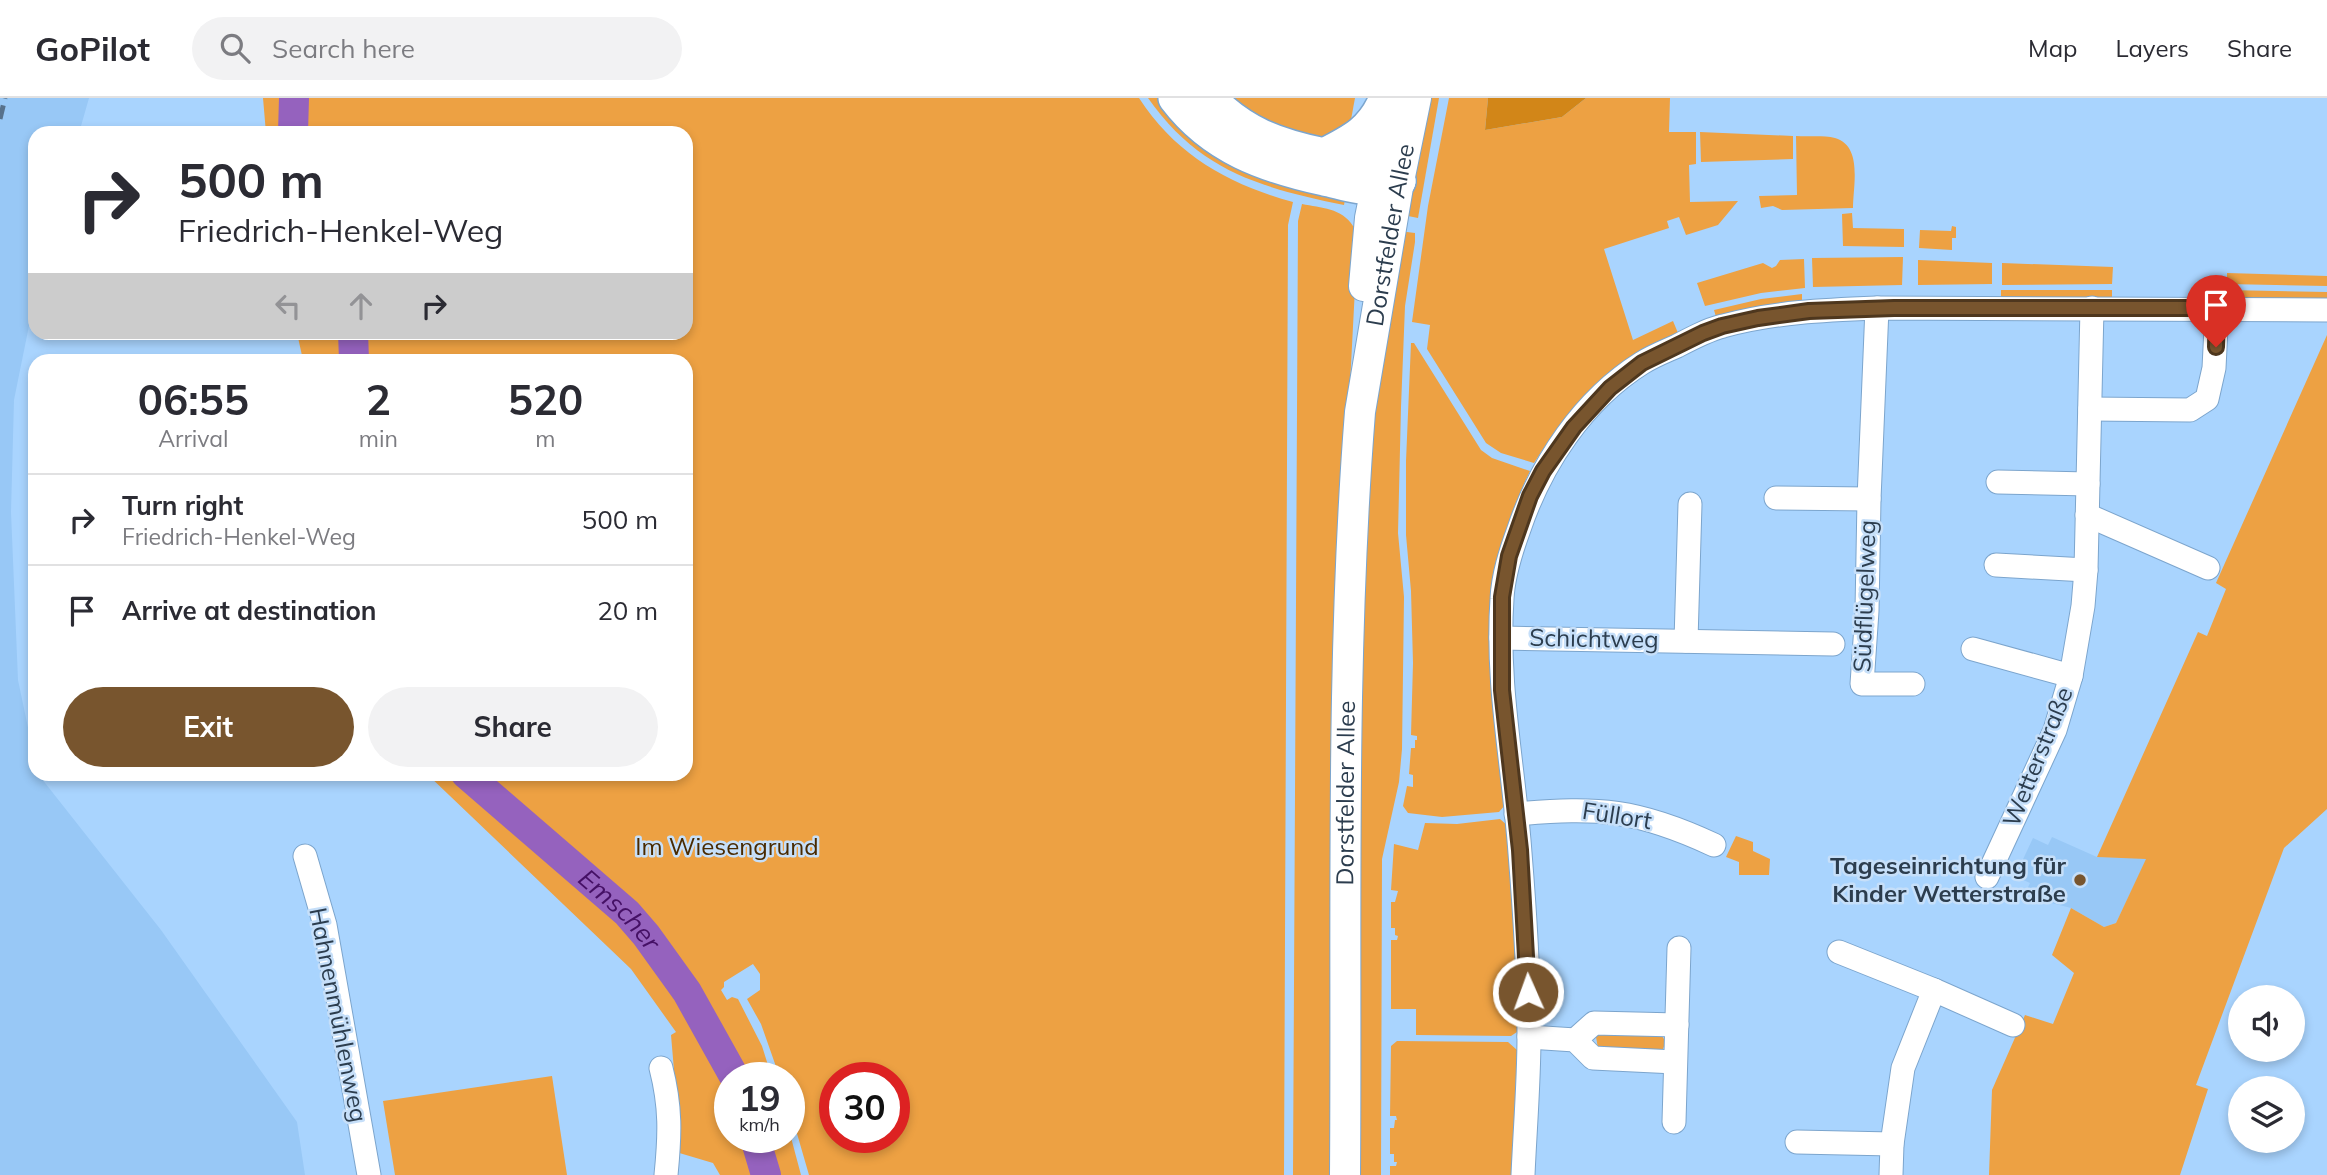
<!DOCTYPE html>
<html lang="en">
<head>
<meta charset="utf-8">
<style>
  :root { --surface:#fff; --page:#f2f2f3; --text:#2b2b33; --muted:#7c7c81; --line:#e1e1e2; --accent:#78552e }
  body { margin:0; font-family:Mulish,sans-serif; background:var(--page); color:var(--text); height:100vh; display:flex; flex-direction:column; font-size:26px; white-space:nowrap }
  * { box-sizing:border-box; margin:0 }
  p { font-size:23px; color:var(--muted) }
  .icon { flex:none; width:38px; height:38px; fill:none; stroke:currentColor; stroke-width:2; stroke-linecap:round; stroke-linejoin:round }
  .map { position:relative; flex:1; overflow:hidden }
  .drawer { position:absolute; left:28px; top:256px; width:665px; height:427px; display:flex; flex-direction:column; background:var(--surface); border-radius:21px; box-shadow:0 4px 10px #0003 }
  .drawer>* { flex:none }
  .top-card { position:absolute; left:28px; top:28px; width:665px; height:214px; border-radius:21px; box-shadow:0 4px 10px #0003; background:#fff; color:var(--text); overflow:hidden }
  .tools { position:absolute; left:2228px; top:887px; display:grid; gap:14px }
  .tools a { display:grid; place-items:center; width:77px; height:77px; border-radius:50%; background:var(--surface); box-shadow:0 4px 10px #0003; font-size:35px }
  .speed { position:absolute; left:714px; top:964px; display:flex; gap:14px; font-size:35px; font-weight:700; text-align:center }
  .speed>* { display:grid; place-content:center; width:91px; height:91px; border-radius:50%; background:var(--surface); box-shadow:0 4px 10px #0003; line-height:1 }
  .speed small { font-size:18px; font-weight:400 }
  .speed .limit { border:10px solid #d22; background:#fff; color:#111 }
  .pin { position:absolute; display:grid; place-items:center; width:60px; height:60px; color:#fff; margin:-72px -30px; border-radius:50% 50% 50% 0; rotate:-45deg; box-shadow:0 0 7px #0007 }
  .pin .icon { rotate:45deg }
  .me { position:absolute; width:77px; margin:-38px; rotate:358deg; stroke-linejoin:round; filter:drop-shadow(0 0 5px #0008) }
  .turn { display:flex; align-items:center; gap:24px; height:147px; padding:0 35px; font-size:32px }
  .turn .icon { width:91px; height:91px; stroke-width:2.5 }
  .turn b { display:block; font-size:49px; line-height:60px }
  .lanes { display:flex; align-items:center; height:66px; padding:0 35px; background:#0003; justify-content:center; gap:35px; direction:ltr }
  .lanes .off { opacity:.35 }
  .eta { display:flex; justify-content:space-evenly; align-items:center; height:119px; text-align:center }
  .eta b { font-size:42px; font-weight:700; line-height:49px }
  .action { display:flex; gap:14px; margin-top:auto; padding:14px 35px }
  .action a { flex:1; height:80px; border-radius:42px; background:var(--accent); color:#fff; font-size:28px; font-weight:700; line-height:80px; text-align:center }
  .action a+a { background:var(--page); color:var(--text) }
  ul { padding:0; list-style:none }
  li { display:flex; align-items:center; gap:21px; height:91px; padding:0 35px; border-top:2px solid var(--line) }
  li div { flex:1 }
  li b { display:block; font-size:26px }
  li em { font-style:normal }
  header { display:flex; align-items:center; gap:42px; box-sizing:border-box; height:98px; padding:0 35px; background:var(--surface); border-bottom:2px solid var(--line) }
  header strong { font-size:33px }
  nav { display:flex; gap:38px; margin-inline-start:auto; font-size:24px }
  .search { width:490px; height:63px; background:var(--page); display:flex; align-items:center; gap:18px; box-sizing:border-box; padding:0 24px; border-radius:38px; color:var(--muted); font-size:26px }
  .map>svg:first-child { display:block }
</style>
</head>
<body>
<header>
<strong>GoPilot</strong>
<div class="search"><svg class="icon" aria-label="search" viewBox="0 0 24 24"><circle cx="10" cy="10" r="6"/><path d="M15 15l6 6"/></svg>Search here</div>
<nav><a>Map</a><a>Layers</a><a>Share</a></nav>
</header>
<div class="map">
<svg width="2327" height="1077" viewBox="0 0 2327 1077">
  <rect width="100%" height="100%" fill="#a9d4fe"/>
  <g fill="#98c8f6">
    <polygon points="0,0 89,0 79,35 35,35 35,198 14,302 11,414 18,582 35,663 35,676 38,676 161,832 297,1024 305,1077 0,1077"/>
    <polygon points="2052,739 2097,759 2147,760 2116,825 2104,829 2071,810 2024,798 2030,785 2017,779 2020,774 2018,772 2033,740 2048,747"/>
  </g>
  <g fill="#eda143" fill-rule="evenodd">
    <path d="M 263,0 L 1139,0 C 1176,57 1228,86 1293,104 L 1288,127 L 1284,1077 L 809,1077 L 789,1008 L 789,980 L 780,980 L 761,926 L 747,901 L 760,892 L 760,876 L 753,866 L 724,884 L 724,889 L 721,892 L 727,902 L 732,899 L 738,901 L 762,948 L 772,980 L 730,980 L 730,1040 L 789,1040 L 789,1032 L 801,1077 L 720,1077 L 713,1065 L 676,1054 L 676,996 L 671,937 L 676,934 L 631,871 L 427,676 L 686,676 L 686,262 L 303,262 L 297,235 L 686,234 L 686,35 L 266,35 ZM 835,980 L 894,980 L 894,1040 L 835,1040 Z"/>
    <path d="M 1148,0 L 1165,0 L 1346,96 L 1344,107 C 1261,90 1199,73 1148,0 Z"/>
    <polygon points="1221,0 1355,0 1348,38 1302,46"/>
    <polygon points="1424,0 1439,0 1418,120 1403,117"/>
    <path d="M 1449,0 L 1488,0 L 1485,32 L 1562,19 L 1586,0 L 1670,0 L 1669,34 L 1696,34 L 1696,66 L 1689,67 L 1690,104 L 1738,103 L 1718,127 L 1686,137 L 1679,119 L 1667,123 L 1669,130 L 1604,151 L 1633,242 L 1673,223 L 1678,235 C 1655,248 1629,261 1608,277 C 1578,302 1555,332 1534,365 L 1501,355 L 1486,345 L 1427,251 L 1430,227 L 1412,224 L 1428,108 Z"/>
    <polygon points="1700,34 1793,38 1793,61 1701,64"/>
    <path d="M 1796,38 C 1809,39 1823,37 1835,40 C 1863,48 1853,88 1853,110 L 1782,112 L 1773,108 L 1761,110 L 1759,98 L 1797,97 Z"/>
    <path d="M 1302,106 C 1321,110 1342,110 1353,128 L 1362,129 L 1355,190 L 1350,286 L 1337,1077 L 1293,1077 L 1298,123 Z"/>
    <polygon points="1852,115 1853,130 1904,131 1904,149 1843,148 1842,116"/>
    <polygon points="1952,128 1956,129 1956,140 1952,140 1952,152 1919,150 1920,132 1951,133"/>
    <polygon points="1399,133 1415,135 1415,144 1405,208 1401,309 1398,435 1404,499 1402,651 1399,684 1382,761 1381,1077 1355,1077 1357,577 1369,359 1385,221"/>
    <polygon points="1903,159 1902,187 1813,189 1812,160"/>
    <polygon points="1804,161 1805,190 1761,195 1705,208 1697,185 1763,165 1772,170 1776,168 1780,162"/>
    <polygon points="1918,162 1992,165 1992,186 1918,187"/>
    <polygon points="2002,165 2113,169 2112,186 2002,187"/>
    <polygon points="2227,175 2327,178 2327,188 2227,186"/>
    <rect x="2001" y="192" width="111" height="8"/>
    <polygon points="2226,192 2327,194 2327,201 2227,200"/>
    <polygon points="1802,196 1802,204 1762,208 1716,219 1714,212 1761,201"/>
    <polygon points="2327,237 2327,711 2284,750 2196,987 2208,991 2180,1077 1989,1077 1992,992 2025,917 2053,926 2074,875 2052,857 2071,810 2104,829 2116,825 2146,761 2097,759 2198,534 2207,538 2226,491 2216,485"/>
    <path d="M 1411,245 L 1414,245 L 1481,352 L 1492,360 L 1530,373 C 1477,481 1490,592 1505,707 L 1499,714 L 1442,719 L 1408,715 L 1403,708 L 1407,688 L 1413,689 L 1413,677 L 1409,676 L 1411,650 L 1415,650 L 1415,642 L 1417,642 L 1417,638 L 1411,637 L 1413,565 L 1411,493 L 1406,437 L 1406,363 Z"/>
    <polygon points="1500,721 1508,728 1514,794 1517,934 1511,938 1416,937 1416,911 1391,911 1391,842 1397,842 1398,838 1395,837 1395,830 1391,830 1391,804 1395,804 1398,793 1391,792 1394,746 1418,752 1425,725 1457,726"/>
    <polygon points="1736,738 1753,744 1753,753 1770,761 1769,777 1739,777 1739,764 1726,759"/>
    <polygon points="1599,935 1660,935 1666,944 1662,953 1598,950 1596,939"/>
    <polygon points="1397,943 1508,944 1517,952 1512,1077 1390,1077 1390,1068 1396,1068 1397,1064 1394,1064 1394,1056 1390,1056 1390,1030 1394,1030 1395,1022 1397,1022 1396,1018 1390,1018 1391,948"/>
    <polygon points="552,978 567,1077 395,1077 383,1003"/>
  </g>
  <polygon fill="#d28618" points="1488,0 1586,0 1562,19 1485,32"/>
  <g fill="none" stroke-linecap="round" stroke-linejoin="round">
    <g stroke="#9562be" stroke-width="30">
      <polyline points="293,35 294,0"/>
      <polyline points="353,234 354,262"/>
      <path id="s1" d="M 466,676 L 627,815 L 646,837 L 687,894 L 735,980"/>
      <polyline points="755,1040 766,1077"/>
    </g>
    <g stroke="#7ca5cd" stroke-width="25">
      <g id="minor">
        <polyline points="1877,210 1869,401 1867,513 1862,586 1913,586"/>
        <polyline points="2090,311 2190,312 2207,301 2214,270 2217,210"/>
        <polyline points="1998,384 2088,386"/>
        <polyline points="1776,400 1869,401"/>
        <polyline points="2087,417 2208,470"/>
        <polyline points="1996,467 2086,472"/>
        <polyline points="1501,540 1833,546"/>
        <polyline points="1686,543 1690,406"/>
        <polyline points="1973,551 2071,578"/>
        <path d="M 1516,716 C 1599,709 1637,711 1714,747"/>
        <polyline points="305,758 325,827 369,1077"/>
        <polyline points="1987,779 2055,632 2071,578 2083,508 2086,472 2092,210"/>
        <polyline points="1839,854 1934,892 2013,927"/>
        <polyline points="1529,939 1575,942 1593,960 1675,964"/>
        <polyline points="1575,942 1594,925 1677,927"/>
        <path d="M 661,970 C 671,1009 670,1037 666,1077"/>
        <polyline points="1674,1024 1679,850"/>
        <polyline points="1797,1044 1892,1046"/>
        <path d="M 1523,1077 C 1525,1031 1529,984 1529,938 C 1529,877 1525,816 1520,755 C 1514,670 1496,587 1502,501 C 1503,477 1511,453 1519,431 C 1541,366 1583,302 1642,265 C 1653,258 1666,253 1677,248 C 1692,240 1707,232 1723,228 C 1774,214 1825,212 1877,210 L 2327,212"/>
        <polyline points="1891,1077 1892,1046 1903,970 1934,892"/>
      </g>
    </g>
    <g stroke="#7ca5cd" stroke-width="32">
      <g id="major">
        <polyline points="1364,188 1370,120 1389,26 1391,0"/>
        <path id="s2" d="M 1345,1077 C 1347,823 1340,568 1360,314 L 1399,83 L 1416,0"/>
      </g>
    </g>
    <g stroke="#7ca5cd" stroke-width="36">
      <g id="highway">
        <path d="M 1175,0 C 1213,50 1265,68 1324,81 C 1340,84 1362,92 1378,89 C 1385,88 1392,85 1399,83"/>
        <path d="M 1209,0 C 1243,35 1276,47 1324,57 C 1354,42 1373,32 1386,0"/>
        <polyline points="1324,57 1380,67 1399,83"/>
      </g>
    </g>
    <use href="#minor" stroke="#fff" stroke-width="23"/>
    <use href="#major" stroke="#fff" stroke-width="30"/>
    <use href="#highway" stroke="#fff" stroke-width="33"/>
    <polyline stroke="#57718b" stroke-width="5" stroke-dasharray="14 7" stroke-linecap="butt" points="0,21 5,0"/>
  </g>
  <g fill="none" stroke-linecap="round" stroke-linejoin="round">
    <g stroke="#4e371e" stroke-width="18">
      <polyline id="route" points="1528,894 1520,752 1502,592 1502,499 1509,458 1530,398 1543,373 1574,329 1610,290 1642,265 1703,235 1722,228 1758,220 1809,213 1894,210 2217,210 2216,249"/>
    </g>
    <use href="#route" stroke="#78552e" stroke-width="12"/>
  </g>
  <circle fill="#78552e" stroke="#c6dff9" stroke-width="2.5" cx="2080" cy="782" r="7"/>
  <g text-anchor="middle" stroke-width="5" stroke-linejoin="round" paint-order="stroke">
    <g font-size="24" fill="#2c3d4e" stroke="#c6dff9">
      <text dy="8" stroke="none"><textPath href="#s2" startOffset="943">Dorstfelder Allee</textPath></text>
      <text transform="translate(1865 498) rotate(-88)" y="8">Südflügelweg</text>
      <text transform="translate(1594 541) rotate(1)" y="8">Schichtweg</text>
      <text transform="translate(2038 659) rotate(-68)" y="8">Wetterstraße</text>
      <text dy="8" stroke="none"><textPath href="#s2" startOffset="382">Dorstfelder Allee</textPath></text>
      <text transform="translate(1617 718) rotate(9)" y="8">Füllort</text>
      <text transform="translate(338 917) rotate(79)" y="8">Hahnenmühlenweg</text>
    </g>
    <g font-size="24" fill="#492a00" stroke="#c6dff9">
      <text x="727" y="757">Im Wiesengrund</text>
    </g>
    <g font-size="24" font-weight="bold" fill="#2c3d4e" stroke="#c6dff9" text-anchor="end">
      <text x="2066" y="776">Tageseinrichtung für<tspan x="2066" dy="28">Kinder Wetterstraße</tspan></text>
    </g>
    <g font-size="26" font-style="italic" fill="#451065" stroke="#c6dff9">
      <text dy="9" stroke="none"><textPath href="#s1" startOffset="205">Emscher</textPath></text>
    </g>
  </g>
</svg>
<div class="tools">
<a><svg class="icon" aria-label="sound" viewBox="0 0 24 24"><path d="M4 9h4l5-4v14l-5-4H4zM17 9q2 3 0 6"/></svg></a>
<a><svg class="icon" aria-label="layers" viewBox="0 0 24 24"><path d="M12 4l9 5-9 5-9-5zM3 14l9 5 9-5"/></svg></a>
</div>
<div class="speed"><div>19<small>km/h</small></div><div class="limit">30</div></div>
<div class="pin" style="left:2216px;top:249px;background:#d93025"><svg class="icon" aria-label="arrive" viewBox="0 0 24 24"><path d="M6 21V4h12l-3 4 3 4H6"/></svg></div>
<svg class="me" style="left:1528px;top:894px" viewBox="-20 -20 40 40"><circle r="17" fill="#78552e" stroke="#fff" stroke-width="3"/><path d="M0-11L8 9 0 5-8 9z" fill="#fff"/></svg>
<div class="top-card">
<div class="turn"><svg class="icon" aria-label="right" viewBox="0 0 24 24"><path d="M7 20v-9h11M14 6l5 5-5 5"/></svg><div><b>500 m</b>Friedrich-Henkel-Weg</div></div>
<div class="lanes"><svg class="icon off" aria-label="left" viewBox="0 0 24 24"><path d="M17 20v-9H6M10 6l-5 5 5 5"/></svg><svg class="icon off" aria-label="ahead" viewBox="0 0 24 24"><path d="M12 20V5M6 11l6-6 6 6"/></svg><svg class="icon" aria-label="right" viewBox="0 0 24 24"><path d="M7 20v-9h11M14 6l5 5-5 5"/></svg></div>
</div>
<section class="drawer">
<div class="eta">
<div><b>06:55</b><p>Arrival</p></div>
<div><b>2</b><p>min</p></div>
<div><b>520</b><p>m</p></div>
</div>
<ul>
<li><svg class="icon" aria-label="right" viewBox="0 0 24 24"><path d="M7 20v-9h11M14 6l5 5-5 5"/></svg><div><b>Turn right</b><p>Friedrich-Henkel-Weg</p></div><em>500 m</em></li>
<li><svg class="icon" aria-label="arrive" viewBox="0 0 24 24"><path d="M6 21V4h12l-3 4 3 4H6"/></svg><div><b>Arrive at destination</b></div><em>20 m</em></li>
</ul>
<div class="action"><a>Exit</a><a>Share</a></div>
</section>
</div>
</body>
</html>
